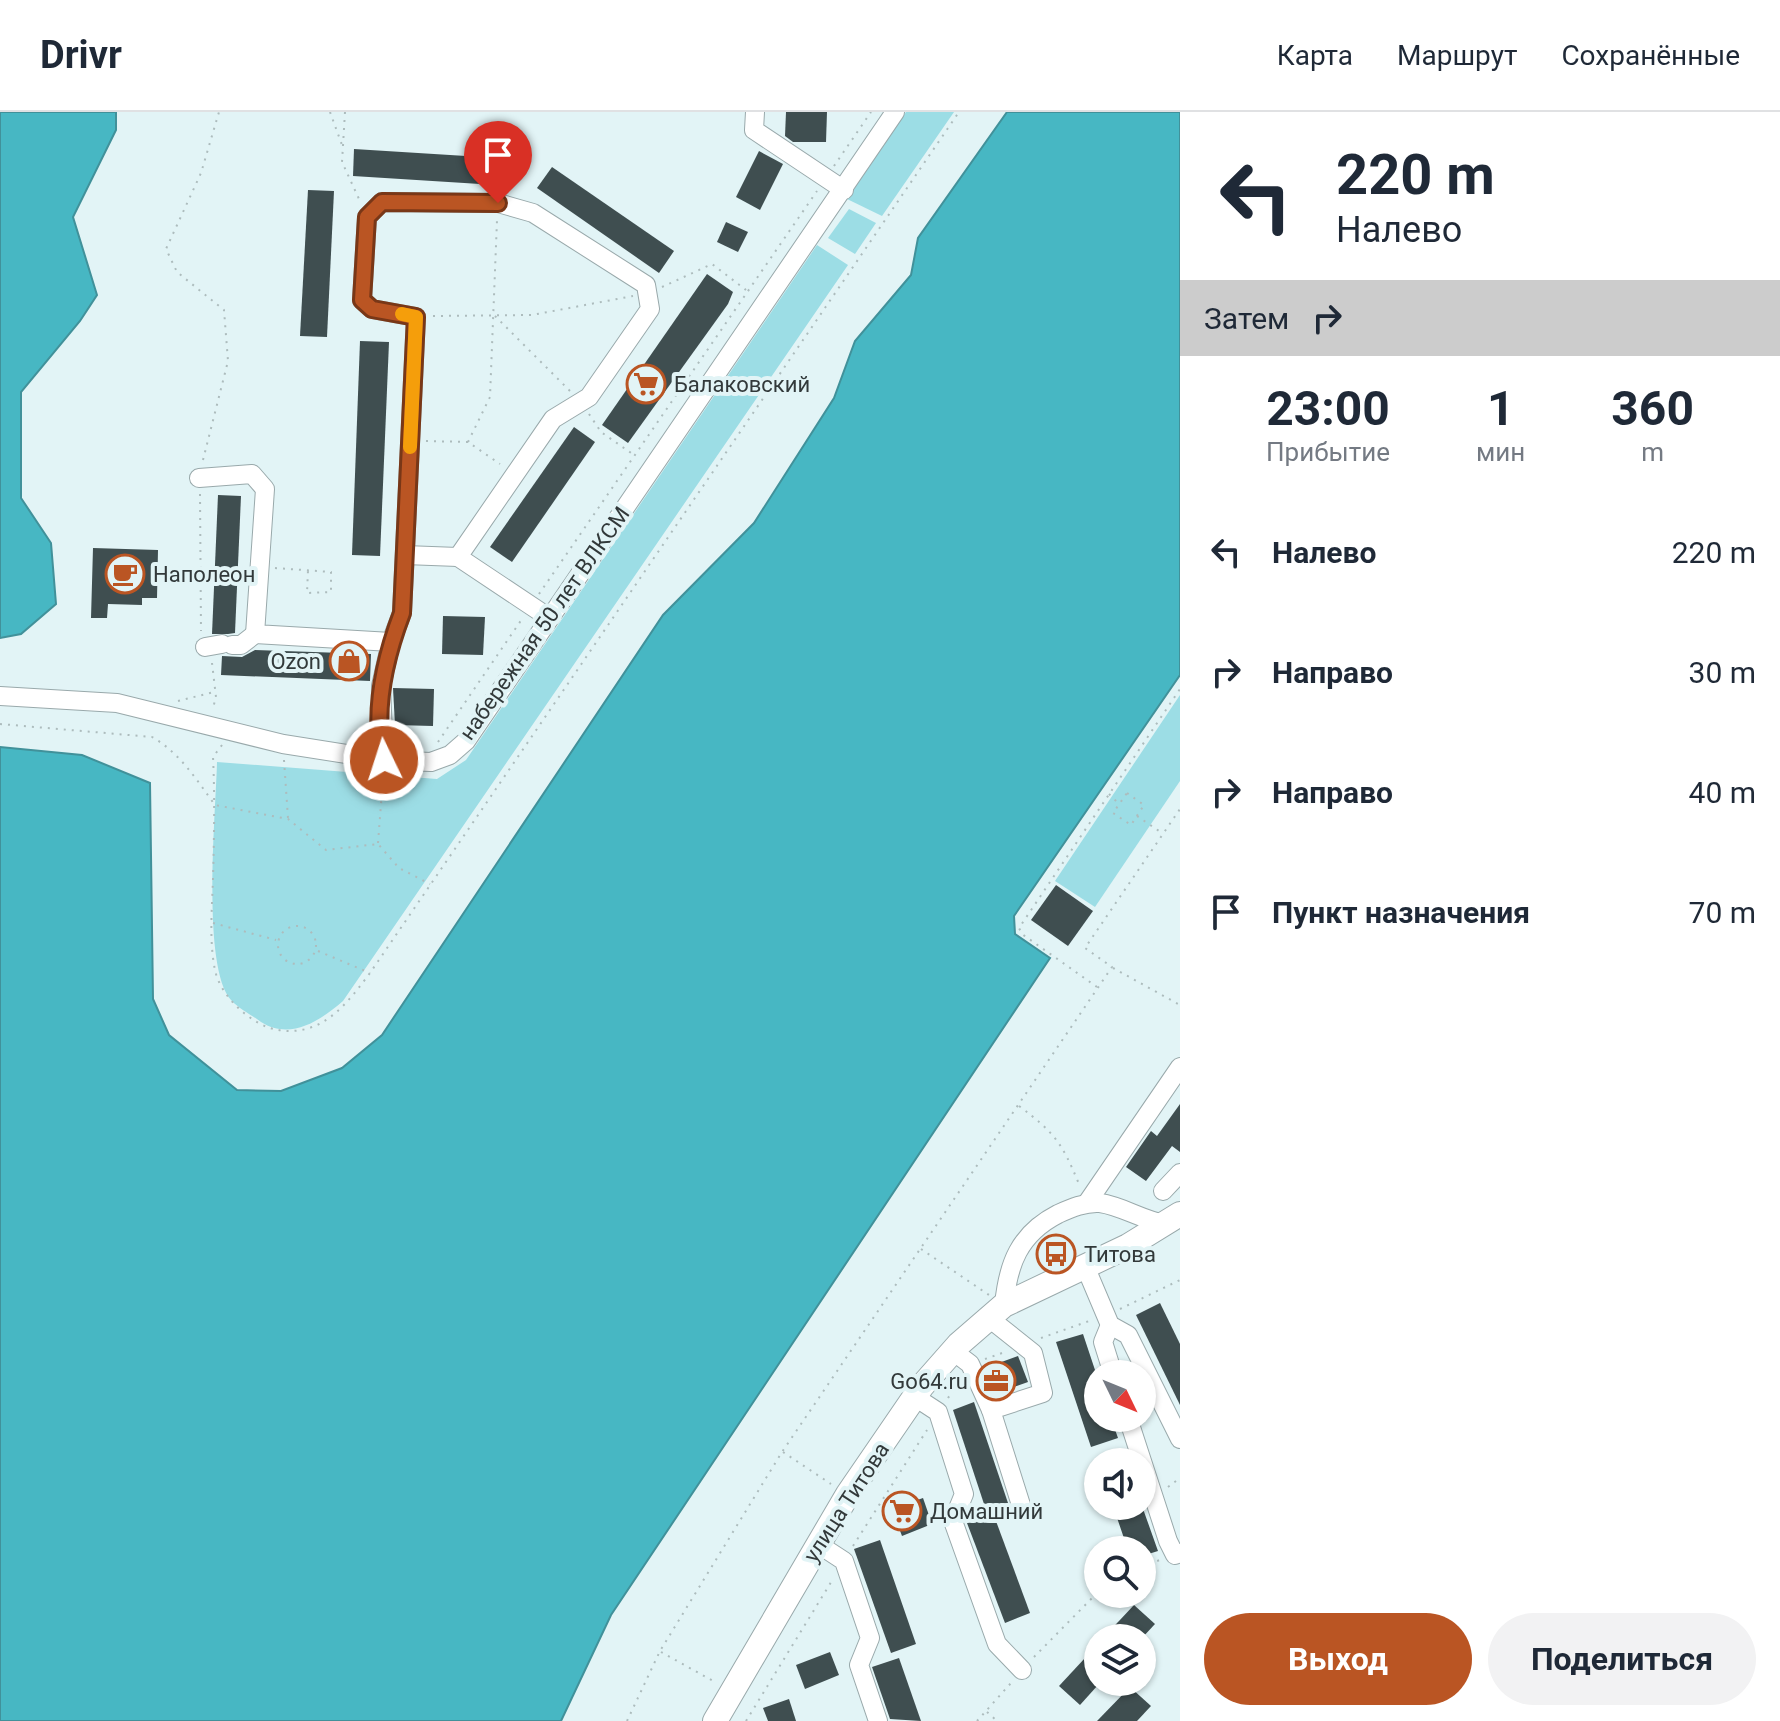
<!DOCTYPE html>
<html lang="ru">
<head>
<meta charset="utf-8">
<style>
  :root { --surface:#fff; --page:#f2f2f3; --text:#1f2937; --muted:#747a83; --line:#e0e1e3; --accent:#ba5523 }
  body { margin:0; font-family:Roboto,sans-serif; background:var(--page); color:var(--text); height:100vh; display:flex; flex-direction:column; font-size:30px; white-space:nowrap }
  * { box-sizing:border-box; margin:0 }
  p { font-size:26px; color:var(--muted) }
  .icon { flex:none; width:44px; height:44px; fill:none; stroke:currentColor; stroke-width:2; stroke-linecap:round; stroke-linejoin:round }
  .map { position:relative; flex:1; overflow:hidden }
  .details { display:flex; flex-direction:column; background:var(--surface); width:600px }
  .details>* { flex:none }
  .guide { background:#fff; color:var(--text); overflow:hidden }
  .needle { width:52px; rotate:133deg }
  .tools { position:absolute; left:1084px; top:1248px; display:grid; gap:16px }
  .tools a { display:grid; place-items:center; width:72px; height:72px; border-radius:50%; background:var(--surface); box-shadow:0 2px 6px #0004; font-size:40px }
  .pin { position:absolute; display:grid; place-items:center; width:68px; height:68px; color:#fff; margin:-82px -34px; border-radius:50% 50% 50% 0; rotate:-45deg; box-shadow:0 0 8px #0007 }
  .pin .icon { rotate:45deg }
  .me { position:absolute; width:88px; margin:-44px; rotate:356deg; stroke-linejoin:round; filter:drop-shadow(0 0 6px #0008) }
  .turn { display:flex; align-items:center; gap:28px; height:168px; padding:0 24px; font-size:36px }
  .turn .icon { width:104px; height:104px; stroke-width:2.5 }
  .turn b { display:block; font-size:56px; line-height:68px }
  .then { display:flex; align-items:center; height:76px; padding:0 24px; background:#0003; gap:16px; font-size:30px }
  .eta { display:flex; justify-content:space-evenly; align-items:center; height:136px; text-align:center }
  .eta b { font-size:48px; font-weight:700; line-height:56px }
  .cta { display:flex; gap:16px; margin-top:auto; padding:16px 24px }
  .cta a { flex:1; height:92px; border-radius:48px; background:var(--accent); color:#fff; font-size:32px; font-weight:700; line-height:92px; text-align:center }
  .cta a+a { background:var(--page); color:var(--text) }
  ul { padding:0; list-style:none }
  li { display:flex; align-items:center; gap:24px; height:120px; padding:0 24px }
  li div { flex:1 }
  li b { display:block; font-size:30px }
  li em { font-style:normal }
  header { display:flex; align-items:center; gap:48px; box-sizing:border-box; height:112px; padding:0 40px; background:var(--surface); border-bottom:2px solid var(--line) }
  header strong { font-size:38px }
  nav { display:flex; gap:44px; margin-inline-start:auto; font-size:28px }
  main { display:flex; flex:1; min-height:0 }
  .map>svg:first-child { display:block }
</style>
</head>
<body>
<header>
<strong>Drivr</strong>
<nav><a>Карта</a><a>Маршрут</a><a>Сохранённые</a></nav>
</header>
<main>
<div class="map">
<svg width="1180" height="1609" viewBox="0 0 1180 1609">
  <rect width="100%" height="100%" fill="#e2f4f6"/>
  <g fill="#9cdde5">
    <polygon points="906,0 954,0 882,104 847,87"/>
    <polygon points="849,97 876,111 855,142 828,126"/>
    <path d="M 817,133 L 848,153 L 343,889 C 321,908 291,929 261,910 C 252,903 239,897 231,888 C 201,855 216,698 217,650 L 437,667 L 466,648 Z"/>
    <polygon points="1180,583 1180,669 1095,795 1055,769"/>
  </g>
  <g fill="#47b7c3" stroke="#41919a" stroke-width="2">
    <polygon points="0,0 116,0 116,18 73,105 97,183 80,209 21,280 21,386 51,431 56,492 21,522 0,526"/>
    <polygon points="1007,0 1180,0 1180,563 1014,804 1015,822 1050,846 611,1503 561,1609 0,1609 0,635 82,643 150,671 153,887 169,923 237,978 281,979 342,956 382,923 663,503 754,411 834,286 855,229 911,163 918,126"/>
  </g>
  <g fill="#3f4e50">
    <polygon points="786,0 827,0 826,30 793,30 785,24"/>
    <polygon points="354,37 498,46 496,73 353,64"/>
    <polygon points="759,39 783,52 760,98 736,85"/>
    <polygon points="552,55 674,139 659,161 537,76"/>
    <polygon points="308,78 334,79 327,225 300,224"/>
    <polygon points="726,110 748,120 738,140 717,130"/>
    <polygon points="707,162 733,180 728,192 628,331 602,313"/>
    <polygon points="360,229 389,230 380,444 352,443"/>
    <polygon points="574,315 595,330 512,450 490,435"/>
    <polygon points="218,383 241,384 235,521 228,522 212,522"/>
    <polygon points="93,436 158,438 157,486 142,486 142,493 108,492 107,506 91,506"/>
    <polygon points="443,504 485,505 483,543 442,542"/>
    <polygon points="255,538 371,542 370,569 221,563 222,544 242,545"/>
    <polygon points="393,576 434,577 433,614 395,613"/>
    <polygon points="1056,773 1093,799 1068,834 1031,808"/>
    <polygon points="1180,992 1180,1040 1172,1034 1146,1069 1126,1055 1151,1019 1157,1024"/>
    <circle cx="1052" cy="1139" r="8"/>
    <polygon points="1160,1191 1180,1232 1180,1293 1136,1203"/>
    <polygon points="1083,1222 1098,1267 1098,1306 1111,1306 1118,1326 1091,1335 1056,1230"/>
    <polygon points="1018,1244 1028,1270 996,1281 985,1256"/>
    <polygon points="974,1290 1008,1391 986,1398 953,1298"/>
    <polygon points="923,1386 932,1412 902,1424 892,1397"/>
    <polygon points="1113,1394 1142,1394 1158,1439 1142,1444 1142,1438 1128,1438"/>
    <polygon points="993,1401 1030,1501 1005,1511 967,1411"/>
    <polygon points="880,1428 916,1532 891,1541 854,1437"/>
    <polygon points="1134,1493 1155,1512 1142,1526 1103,1526"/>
    <polygon points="1098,1532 1098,1573 1080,1593 1059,1574"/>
    <polygon points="830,1540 839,1563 805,1577 796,1553"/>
    <polygon points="899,1546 921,1609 890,1607 872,1555"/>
    <polygon points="1130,1575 1151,1594 1137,1609 1097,1609"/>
    <polygon points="789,1587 796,1609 768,1609 763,1596"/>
  </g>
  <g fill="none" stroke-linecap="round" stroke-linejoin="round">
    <g stroke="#99a9ab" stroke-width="20">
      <g id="minor">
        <polyline points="755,0 754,18 844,78"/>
        <polyline points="199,366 252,362 265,377 255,522 391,530 381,574 384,648"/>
        <polyline points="405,443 458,445"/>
        <polyline points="391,530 402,501 416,205 372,197 362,188 367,105 382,90 498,91 533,101 646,173 650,197 589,285 553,307 458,445 548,505"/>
        <polyline points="232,533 241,533 255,522"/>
        <polyline points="205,535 222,532"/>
        <polyline points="0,584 117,591 283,632 384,648 431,650 450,643 466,629 895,0"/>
        <polyline points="1163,1079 1180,1061"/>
        <polyline points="1087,1091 1180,955"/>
        <polyline points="1085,1154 1110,1213 1128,1223 1180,1327"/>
        <path d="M 1004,1193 C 1008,1152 1019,1122 1058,1102 C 1071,1096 1085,1090 1100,1091 C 1122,1094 1142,1108 1165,1112"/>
        <polyline points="989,1206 1033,1241 1043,1281 991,1298 1021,1393"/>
        <polyline points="1110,1213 1103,1230 1113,1262"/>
        <polyline points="953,1239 970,1252 991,1298"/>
        <polyline points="915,1285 938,1300 964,1382 953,1409 997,1532 1022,1558"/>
        <polyline points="1128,1306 1168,1429 1175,1443 1180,1441"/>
        <polyline points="818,1432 844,1449 870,1526 859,1553 878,1609"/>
      </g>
    </g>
    <g stroke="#99a9ab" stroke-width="26">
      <polyline id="major" points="715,1609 848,1382 922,1274 959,1232 1004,1193 1128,1134 1180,1102"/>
    </g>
    <g stroke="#adbcbd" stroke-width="2" stroke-dasharray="2 6" stroke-linecap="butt">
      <polyline points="330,0 342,33"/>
      <polyline points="345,0 342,50 359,87"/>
      <polyline points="834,54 871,0"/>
      <polyline points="662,175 712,152 746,178"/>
      <polyline points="433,204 532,203 633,184"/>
      <polyline points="495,204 570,279"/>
      <polyline points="589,302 601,320 634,343"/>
      <polyline points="426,329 468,330 500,352"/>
      <polyline points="468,330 490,285 497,108"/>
      <polyline points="203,348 228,249 224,198 177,160 166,137 201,61 219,0"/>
      <polyline points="200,382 201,519"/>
      <polyline points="275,456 331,460 331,480 307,481 308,458"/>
      <polyline points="539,482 817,79"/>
      <polyline points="212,551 216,585 213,596"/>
      <polyline points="178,589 214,580"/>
      <path d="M 0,612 L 152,625 C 180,641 196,667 215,693 L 288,707 L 326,738 L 378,732 L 399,756 L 430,772"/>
      <polyline points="438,630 522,507"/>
      <path d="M 222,633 L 213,645 C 215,686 214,726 213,767 C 212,796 209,829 215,858 C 220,884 252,914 278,918 C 322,925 346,893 370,861 L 959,0"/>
      <polyline points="284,648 288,706"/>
      <polygon points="1127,681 1144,693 1131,713 1113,701"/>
      <polyline points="1109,682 1118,691"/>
      <polyline points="1137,704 1162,721"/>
      <polyline points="378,731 383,666"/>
      <polyline points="213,811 276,828"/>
      <circle cx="297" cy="833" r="19"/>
      <polyline points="318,839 370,861"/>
      <polyline points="1113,856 1180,893"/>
      <polyline points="1097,875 1022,822 1019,816 1180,577"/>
      <path d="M 1019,994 C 1055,1021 1062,1031 1079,1072"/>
      <polyline points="921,1137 989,1183"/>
      <polyline points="1120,1197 1180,1168"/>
      <polyline points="1041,1226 1092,1208"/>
      <polyline points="985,1247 1005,1240"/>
      <polyline points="948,1286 960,1268"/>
      <polyline points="783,1340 831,1372"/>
      <polyline points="1168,1375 1180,1366"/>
      <polyline points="853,1434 927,1318"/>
      <polyline points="1142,1454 1160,1448"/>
      <polyline points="661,1540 715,1570"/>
      <polyline points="1034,1545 1098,1480"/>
      <polyline points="987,1600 997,1609"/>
      <polyline points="627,1609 660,1539 782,1340 1112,855 1085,836 1180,697"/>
      <polyline points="746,1609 833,1467"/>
      <polyline points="977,1609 1011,1571"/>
    </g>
    <use href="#minor" stroke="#fff" stroke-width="18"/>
    <use href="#major" stroke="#fff" stroke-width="24"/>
  </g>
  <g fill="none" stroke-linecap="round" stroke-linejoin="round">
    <g stroke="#793717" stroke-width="20">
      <path id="route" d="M 384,648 C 372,600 385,546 402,501 L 416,205 L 372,197 L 362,188 L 367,105 L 382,90 L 498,91"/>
    </g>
    <use href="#route" stroke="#ba5523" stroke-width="14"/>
    <polyline stroke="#f59e0b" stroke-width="14" points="402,202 416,205 410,335"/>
  </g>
  <defs>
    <g id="supermarket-ring" transform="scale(2)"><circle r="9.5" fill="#e2f4f6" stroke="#ba5523" stroke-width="1.5"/><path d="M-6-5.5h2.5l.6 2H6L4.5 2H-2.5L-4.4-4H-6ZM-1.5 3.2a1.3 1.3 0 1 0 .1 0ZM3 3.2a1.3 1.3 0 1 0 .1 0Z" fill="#ba5523"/></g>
    <g id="cafe-ring" transform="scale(2)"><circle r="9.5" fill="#e2f4f6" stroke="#ba5523" stroke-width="1.5"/><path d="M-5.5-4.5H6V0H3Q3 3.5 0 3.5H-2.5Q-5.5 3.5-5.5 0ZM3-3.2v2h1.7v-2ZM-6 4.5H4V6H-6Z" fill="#ba5523"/></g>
    <g id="shop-ring" transform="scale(2)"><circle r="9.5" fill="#e2f4f6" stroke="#ba5523" stroke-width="1.5"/><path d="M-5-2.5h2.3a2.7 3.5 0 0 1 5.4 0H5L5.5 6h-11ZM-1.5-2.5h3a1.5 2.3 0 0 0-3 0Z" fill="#ba5523"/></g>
    <g id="bus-ring" transform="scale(2)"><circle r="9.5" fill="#e2f4f6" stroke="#ba5523" stroke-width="1.5"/><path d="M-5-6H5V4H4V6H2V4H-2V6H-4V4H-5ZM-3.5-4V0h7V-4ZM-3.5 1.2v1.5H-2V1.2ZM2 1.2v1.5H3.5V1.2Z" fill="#ba5523"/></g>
    <g id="office-ring" transform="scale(2)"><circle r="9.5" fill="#e2f4f6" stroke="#ba5523" stroke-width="1.5"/><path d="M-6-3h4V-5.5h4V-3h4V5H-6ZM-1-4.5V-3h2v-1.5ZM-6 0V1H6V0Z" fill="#ba5523"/></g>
  </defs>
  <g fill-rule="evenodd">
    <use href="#supermarket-ring" x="646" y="272"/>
    <use href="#cafe-ring" x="125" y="462"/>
    <use href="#shop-ring" x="349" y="549"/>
    <use href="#bus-ring" x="1056" y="1142"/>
    <use href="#office-ring" x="996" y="1269"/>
    <use href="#supermarket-ring" x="902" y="1399"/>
  </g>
  <g text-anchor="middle" stroke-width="8" stroke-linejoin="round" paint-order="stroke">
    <g font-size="22" fill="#32393a" stroke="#e2f4f6" text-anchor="start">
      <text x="674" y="280">Балаковский</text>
      <text x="153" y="470">Наполеон</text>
      <text x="321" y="557" text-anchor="end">Ozon</text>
      <text x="1084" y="1150">Титова</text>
      <text x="968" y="1277" text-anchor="end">Go64.ru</text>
      <text x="930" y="1407">Домашний</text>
    </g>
    <g font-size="22" fill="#32393a" stroke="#e2f4f6">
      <text transform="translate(544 511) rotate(-55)" y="8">набережная 50 лет ВЛКСМ</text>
      <text transform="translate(846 1390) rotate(-57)" y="8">улица Титова</text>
    </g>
  </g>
</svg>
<div class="tools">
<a><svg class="needle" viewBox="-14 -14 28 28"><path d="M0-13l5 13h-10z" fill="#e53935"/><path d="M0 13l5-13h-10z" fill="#747a83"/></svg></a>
<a><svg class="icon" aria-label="sound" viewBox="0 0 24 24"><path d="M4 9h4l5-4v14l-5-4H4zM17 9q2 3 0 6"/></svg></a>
<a><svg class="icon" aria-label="search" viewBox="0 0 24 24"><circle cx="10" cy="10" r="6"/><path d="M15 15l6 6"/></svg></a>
<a><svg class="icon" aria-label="layers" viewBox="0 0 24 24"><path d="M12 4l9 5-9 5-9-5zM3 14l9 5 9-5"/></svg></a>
</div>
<div class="pin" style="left:498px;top:91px;background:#d93025"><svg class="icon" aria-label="arrive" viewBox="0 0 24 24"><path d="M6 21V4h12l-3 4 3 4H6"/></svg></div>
<svg class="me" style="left:384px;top:648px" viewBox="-20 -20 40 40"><circle r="17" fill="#ba5523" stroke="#fff" stroke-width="3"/><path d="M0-11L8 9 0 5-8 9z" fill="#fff"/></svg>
</div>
<section class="details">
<div class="guide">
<div class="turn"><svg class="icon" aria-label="left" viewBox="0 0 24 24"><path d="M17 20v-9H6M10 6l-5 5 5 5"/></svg><div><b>220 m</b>Налево</div></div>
<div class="then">Затем<svg class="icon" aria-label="right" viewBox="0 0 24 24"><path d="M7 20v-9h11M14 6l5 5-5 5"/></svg></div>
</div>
<div class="eta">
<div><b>23:00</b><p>Прибытие</p></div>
<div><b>1</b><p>мин</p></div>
<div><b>360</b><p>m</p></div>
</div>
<ul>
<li><svg class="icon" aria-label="left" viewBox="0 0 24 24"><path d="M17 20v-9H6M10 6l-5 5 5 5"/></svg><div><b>Налево</b></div><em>220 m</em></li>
<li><svg class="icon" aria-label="right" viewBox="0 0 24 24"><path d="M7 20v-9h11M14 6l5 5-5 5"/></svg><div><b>Направо</b></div><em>30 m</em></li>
<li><svg class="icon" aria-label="right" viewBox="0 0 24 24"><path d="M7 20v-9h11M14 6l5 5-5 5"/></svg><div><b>Направо</b></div><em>40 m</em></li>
<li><svg class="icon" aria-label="arrive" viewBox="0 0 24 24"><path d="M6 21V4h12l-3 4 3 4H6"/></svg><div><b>Пункт назначения</b></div><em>70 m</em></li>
</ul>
<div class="cta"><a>Выход</a><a>Поделиться</a></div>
</section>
</main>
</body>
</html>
